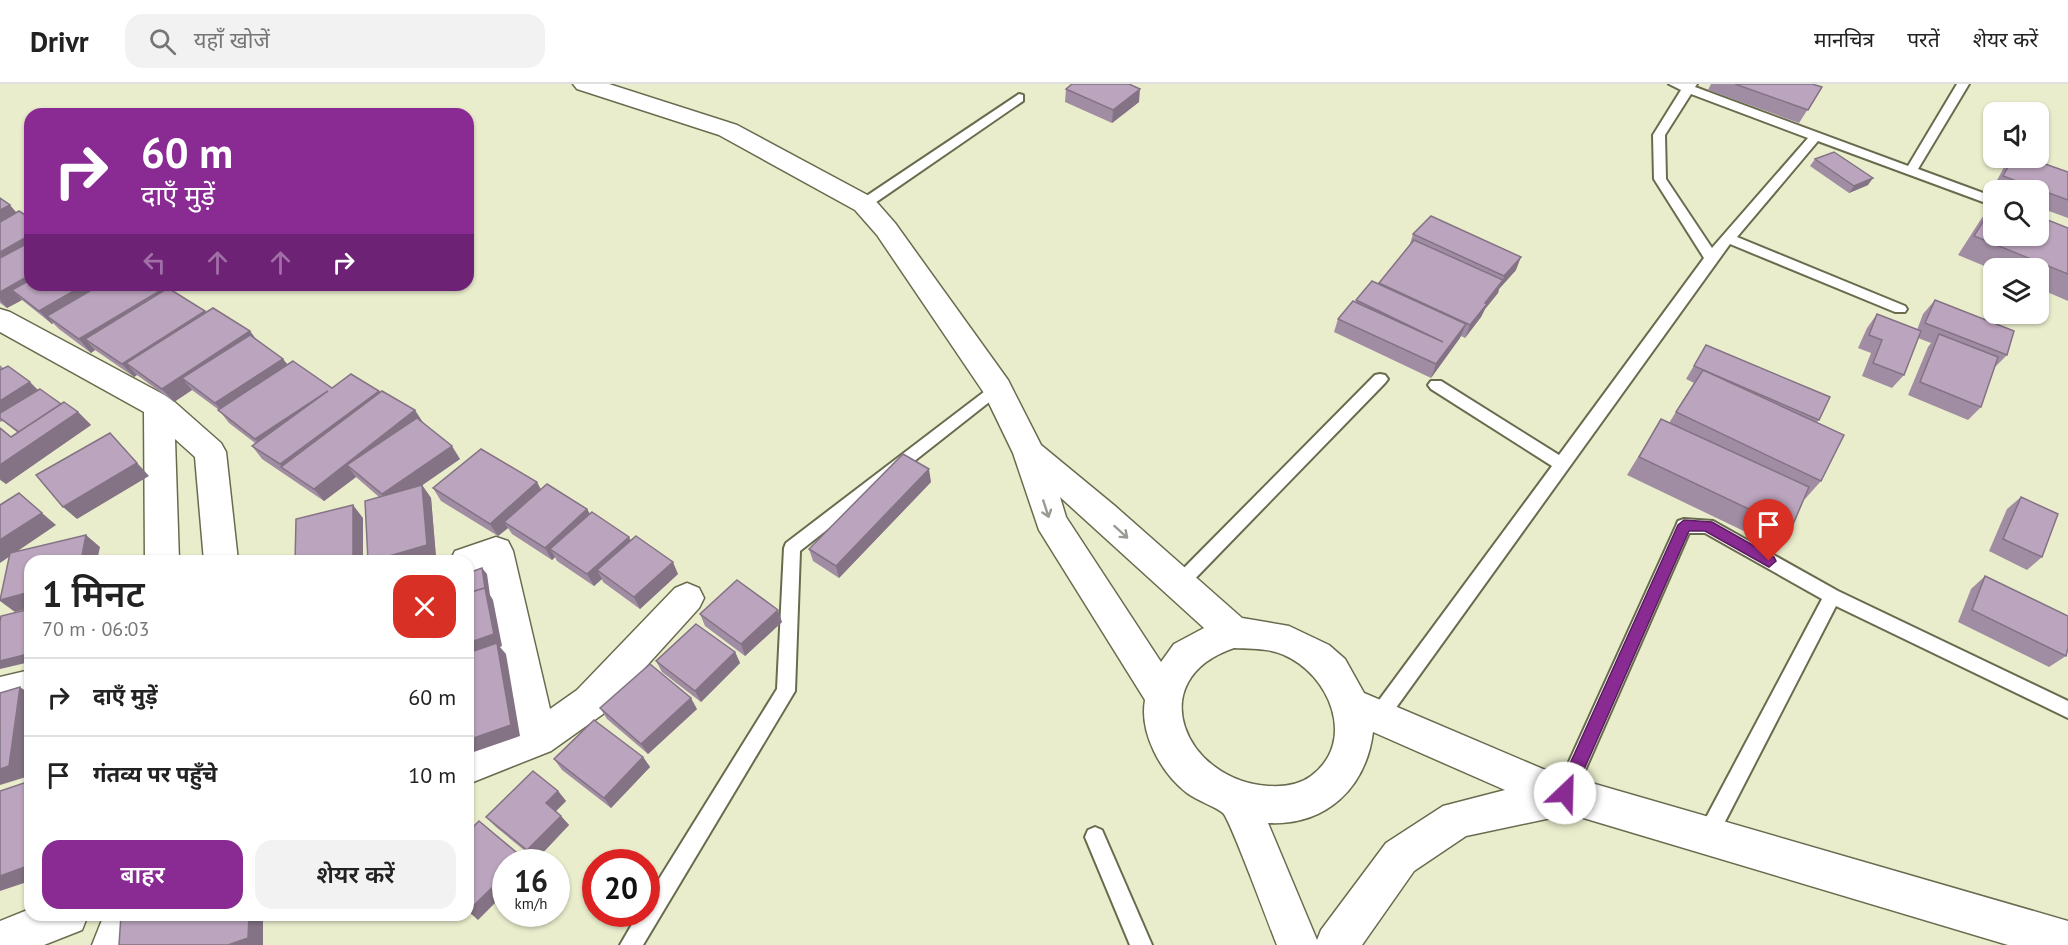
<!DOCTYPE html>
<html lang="hi">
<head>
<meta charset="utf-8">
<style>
  :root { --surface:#fff; --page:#f2f2f2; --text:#222; --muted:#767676; --line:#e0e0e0; --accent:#8a2b94 }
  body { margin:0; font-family:"PT Sans","Noto Sans Devanagari",sans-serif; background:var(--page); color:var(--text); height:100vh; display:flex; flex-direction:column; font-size:22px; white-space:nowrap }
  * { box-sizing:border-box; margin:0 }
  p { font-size:20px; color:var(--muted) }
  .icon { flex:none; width:33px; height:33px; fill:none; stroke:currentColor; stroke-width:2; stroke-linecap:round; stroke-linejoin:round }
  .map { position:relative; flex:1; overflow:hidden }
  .side { position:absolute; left:24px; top:471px; width:450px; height:366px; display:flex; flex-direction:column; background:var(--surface); border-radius:18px; box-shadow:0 2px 4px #0004 }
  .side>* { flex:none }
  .banner { position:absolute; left:24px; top:24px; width:450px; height:183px; border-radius:18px; box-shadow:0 2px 4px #0004; background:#8a2b94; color:#fff; overflow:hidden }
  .buttons { position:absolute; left:1983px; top:18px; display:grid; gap:12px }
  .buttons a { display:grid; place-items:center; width:66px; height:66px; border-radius:12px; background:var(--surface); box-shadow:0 2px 4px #0004; font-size:30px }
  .speed { position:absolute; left:492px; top:765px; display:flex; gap:12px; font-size:30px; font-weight:700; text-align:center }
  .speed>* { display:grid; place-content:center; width:78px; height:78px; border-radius:50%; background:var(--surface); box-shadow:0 2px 4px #0004; line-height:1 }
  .speed small { font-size:15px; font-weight:400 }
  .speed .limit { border:9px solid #d22; background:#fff; color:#111 }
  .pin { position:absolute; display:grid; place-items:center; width:51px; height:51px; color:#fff; margin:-62px -26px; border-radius:50% 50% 50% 0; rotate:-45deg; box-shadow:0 0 6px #0007 }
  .pin .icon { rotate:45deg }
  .me { position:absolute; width:66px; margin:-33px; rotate:24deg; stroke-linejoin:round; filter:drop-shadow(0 0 4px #0008) }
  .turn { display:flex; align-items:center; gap:21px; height:126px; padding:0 18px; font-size:27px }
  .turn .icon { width:78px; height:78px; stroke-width:2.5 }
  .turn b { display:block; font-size:42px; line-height:51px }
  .lanes { display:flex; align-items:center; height:57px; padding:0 18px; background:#0003; justify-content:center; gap:30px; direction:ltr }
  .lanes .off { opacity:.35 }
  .round { display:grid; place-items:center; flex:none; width:63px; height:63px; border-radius:18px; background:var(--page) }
  .head { display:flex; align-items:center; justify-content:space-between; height:102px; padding:0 18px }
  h1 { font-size:36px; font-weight:600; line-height:45px }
  .action { display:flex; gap:12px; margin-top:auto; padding:12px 18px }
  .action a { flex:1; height:69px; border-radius:18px; background:var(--accent); color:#fff; font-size:24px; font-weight:600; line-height:69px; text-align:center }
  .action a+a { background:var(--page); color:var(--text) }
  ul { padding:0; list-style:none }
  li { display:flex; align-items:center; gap:18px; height:78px; padding:0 18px; border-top:2px solid var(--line) }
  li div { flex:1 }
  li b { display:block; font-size:22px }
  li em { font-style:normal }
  header { display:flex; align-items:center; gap:36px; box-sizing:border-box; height:84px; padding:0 30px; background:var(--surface); border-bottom:2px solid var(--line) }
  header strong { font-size:28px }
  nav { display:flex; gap:33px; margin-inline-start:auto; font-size:21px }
  .search { width:420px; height:54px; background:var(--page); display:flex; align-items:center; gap:15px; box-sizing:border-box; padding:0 21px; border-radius:18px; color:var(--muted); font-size:22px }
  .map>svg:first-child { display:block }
</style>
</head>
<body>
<header>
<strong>Drivr</strong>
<div class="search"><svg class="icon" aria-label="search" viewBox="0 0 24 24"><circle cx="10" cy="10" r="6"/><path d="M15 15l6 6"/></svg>यहाँ खोजें</div>
<nav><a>मानचित्र</a><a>परतें</a><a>शेयर करें</a></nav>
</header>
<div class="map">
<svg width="2068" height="861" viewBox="0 0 2068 861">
  <rect width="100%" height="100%" fill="#eaedcc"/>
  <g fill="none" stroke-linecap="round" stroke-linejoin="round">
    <g stroke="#6a6b4e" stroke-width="4">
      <g id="lane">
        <path d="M 1669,0 L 1697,0 L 1695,3 L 1908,82 L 1957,0 L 1969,0 L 1918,85 L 1994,113 L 1994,122 L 1818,57 L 1737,153 L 1905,222 L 1907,225 L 1905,228 L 1895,228 L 1730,160 L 1385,639 L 1378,641 L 1371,639 L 1369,633 L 1371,627 L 1552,382 L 1431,305 L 1428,301 L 1431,297 L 1441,297 L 1559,371 L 1704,174 L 1654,95 L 1653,51 L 1681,6 ZM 1691,10 L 1808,54 L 1712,164 L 1666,95 L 1665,51 Z"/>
        <polygon points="1019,10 1023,11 1023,17 869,123 859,123 859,117"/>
        <polygon points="1380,290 1385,291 1388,295 1385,299 1185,505 1179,507 1173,505 1170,500 1173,495 1375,291"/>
        <polygon points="997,298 1002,300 1005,304 1002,308 800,467 795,607 643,861 620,861 638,830 646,830 646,816 777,605 784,464 786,459"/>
        <polygon points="1684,435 1713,437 1838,507 2068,617 2068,634 1836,522 1714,759 1707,762 1700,759 1697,752 1700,745 1822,515 1705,449 1689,449 1572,716 1565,718 1558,716 1555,709 1558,702 1676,442 1678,437"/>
        <polygon points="1095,743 1102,746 1152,861 1130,861 1085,753 1088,746"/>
      </g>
    </g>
    <g stroke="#6a6b4e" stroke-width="3">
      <g id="street">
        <polygon points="0,225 10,228 170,314 221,359 226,368 238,477 204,477 195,373 175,355 179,477 145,477 144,328 0,248"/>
        <polygon points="496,453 508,457 513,467 550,625 577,606 675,504 687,499 699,504 704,514 699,524 603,630 551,667 468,700 468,664 517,646 483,485 468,491 468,477 450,477 455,467"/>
        <polygon points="30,586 30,618 0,625 0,593"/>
        <polygon points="30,825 30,831 88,831 82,846 44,861 0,861 0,837"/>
        <polygon points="104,831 146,831 134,861 92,861"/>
      </g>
    </g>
    <g stroke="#6a6b4e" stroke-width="3">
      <path id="secondary" d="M 573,0 L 609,0 L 737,41 L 873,114 L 895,139 L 1008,296 L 1041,361 L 1115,422 L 1242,534 L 1289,542 L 1329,561 L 1345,575 L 1364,609 L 1543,685 L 2068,837 L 2068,861 L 2008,861 L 1570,730 L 1466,752 L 1414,787 L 1362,861 L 1277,861 C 1270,844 1230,735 1223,729 C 1216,723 1196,716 1187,709 C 1161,689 1139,649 1145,616 L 1039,446 L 1013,369 L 984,309 L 877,151 L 855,126 L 719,51 L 577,5 ZM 1060,413 L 1204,544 L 1174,560 L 1161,578 L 1066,433 ZM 1234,564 C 1250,565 1269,564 1284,571 C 1329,590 1358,657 1311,692 C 1299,701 1283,703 1268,702 C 1186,697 1140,596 1234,564 ZM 1373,648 L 1505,706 L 1443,722 L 1386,759 L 1321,846 L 1317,856 L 1268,739 C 1326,742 1366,704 1373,648 Z"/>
    </g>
    <use href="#lane" fill="#fff" fill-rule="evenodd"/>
    <use href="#street" fill="#fff" fill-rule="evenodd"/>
    <use href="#secondary" fill="#fff" fill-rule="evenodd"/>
  </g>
  <g fill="#a18da3">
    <polygon points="1711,0 1812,0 1822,3 1799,39 1708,6"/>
    <polygon points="1066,5 1139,18 1112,39 1065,18"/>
    <polygon points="2012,74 2028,74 2068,88 2068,134 2038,123 2038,106 1992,106 2004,83"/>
    <polygon points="1815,75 1868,101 1849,109 1810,82"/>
    <polygon points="0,114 30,201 163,205 205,227 206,228 250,247 256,255 283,275 288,281 332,304 379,307 424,340 460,375 422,401 431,414 436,473 379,413 356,393 324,417 262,375 252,362 255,359 229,339 219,326 192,306 174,318 137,291 134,293 95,266 91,269 59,245 53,239 52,240 22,216 7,224 0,219"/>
    <polygon points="1994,119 1994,152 2068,144 2068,217 2038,204 2038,184 1994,184 1994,186 1958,171 1981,135"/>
    <polygon points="1413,150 1516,186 1499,205 1498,209 1485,225 1481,233 1465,254 1461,252 1431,294 1334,248 1338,235 1356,218 1356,216 1378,200 1409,163"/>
    <polygon points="1935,216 2007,271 1994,284 1981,323 1968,336 1908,311 1928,263 1931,259 1918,254 1904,291 1892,304 1862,292 1871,269 1858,264 1867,244 1877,230 1917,246 1923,230"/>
    <polygon points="1706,261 1819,336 1817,338 1821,397 1805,415 1804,414 1791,445 1775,462 1627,391 1661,335 1669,339 1694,299 1686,295"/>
    <polygon points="0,281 3,284 61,320 78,328 91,341 6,400 0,396 0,344 11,353 18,349 3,337 0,338"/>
    <polygon points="931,398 839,494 813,477 809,465"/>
    <polygon points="433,404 541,405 587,425 590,430 631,456 678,490 640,525 603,498 602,495 594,502 557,477 555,473 552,476 512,450 508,444 498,452 441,417"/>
    <polygon points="2021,413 2042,473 2027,486 1989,467 2007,425"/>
    <polygon points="1985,492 2066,572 2049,583 1958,538 1971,505"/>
    <polygon points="700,530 782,538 745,572 705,542"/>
    <polygon points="735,568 740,579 701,618 662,588 656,577"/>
    <polygon points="600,624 697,625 648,670 607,635"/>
    <polygon points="643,673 650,683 611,724 562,686 554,675"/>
    <polygon points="558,707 566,717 556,727 569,741 536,776 496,743 486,733"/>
  </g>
  <g fill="#837384">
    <polygon points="1140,5 1139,18 1112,39 1113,26"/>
    <polygon points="1873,94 1868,101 1849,109 1854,102"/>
    <polygon points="10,121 22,135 0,146 0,126"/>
    <polygon points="30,151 30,171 0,188 0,168"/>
    <polygon points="1521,173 1516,186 1499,205 1498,209 1485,225 1481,233 1465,254 1470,241 1485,219 1503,196 1504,192"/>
    <polygon points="30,191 30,201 12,206 22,216 7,224 0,216 0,208"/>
    <polygon points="84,201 119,201 47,232 53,239 52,240 39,227"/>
    <polygon points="163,205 173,219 85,255 95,266 91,269 79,255"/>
    <polygon points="205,227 215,240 126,279 137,291 134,293 122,280"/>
    <polygon points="1466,240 1460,254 1431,294 1436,280"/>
    <polygon points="250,247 260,261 182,294 192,306 174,318 162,305"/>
    <polygon points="283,275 293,288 226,332 215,319"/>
    <polygon points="30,298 43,311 0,334 0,317"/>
    <polygon points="328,307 265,367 255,355"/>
    <polygon points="379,307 387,320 282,383 280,380"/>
    <polygon points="415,326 424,340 347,381 356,393 324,417 314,405"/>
    <polygon points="78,328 91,341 6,400 0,395 0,361"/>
    <polygon points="110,349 149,392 77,435 63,423"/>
    <polygon points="452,362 460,375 391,423 382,410"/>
    <polygon points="929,385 931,398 839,494 836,482"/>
    <polygon points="537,398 544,411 504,438 508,444 498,452 490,440"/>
    <polygon points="422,401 431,414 436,473 424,477 372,477"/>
    <polygon points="353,421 363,434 363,477 353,477"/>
    <polygon points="587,425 594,437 550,465 555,473 552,476 545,464"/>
    <polygon points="42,429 56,441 0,479 0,456"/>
    <polygon points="86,451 100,463 97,477 81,477"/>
    <polygon points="629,453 635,465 597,486 602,495 594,502 587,490"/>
    <polygon points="673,478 678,490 640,525 634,513"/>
    <polygon points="482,484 487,490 490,511 493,516 502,562 500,563 506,570 520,652 468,670 468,559 487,515"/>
    <polygon points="30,508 30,524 15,528 0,517 0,516"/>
    <polygon points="778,526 782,538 745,572 741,560"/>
    <polygon points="30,561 30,578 0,585 0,577"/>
    <polygon points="735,568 740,579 701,618 695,607"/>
    <polygon points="20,603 30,610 30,689 27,687 26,693 0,701 0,685"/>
    <polygon points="691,614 697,625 648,670 641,660"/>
    <polygon points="643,673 650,683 611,724 604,714"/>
    <polygon points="558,707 566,717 554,729 546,719"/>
    <polygon points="561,732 569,741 536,776 527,766"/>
    <polygon points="522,773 528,778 517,778"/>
    <polygon points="30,781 30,797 0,807 0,792"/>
    <polygon points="506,790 506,808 478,836 468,827"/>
    <polygon points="249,831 263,831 263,861 228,861"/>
  </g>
  <g fill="#bba4bd" stroke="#837384" stroke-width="1.5">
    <polygon points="1072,0 1129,0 1140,5 1113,26 1066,5"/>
    <polygon points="1735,0 1812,0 1822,3 1808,26"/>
    <polygon points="1834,68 1873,94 1854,102 1815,75"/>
    <polygon points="2013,74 2028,74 2068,88 2068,116 2003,92"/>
    <polygon points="0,114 10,121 0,126"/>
    <polygon points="1994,120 1994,152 2038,152 2038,132 2068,144 2068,190 1974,152"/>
    <polygon points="19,127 30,134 30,151 0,168 0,138"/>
    <polygon points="1431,132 1521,173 1504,192 1413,150"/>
    <polygon points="1414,156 1503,196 1485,219 1487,220 1470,241 1379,199"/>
    <polygon points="30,158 30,191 0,208 0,174"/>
    <polygon points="30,196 30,201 84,201 39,227 12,206"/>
    <polygon points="1372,197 1466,240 1436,280 1338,235 1353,217 1443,258 1356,216"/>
    <polygon points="100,201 156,201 163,205 79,255 47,232"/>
    <polygon points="168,204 205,227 122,280 85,255"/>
    <polygon points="1935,216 2014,247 2007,271 1925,239"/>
    <polygon points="213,224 250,247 162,305 126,279"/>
    <polygon points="1877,230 1921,247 1904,291 1873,279 1882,256 1869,251"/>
    <polygon points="1939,250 1998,273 1981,323 1920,298"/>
    <polygon points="250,251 283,275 215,319 182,294"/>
    <polygon points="1706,261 1830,313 1819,336 1694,282"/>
    <polygon points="293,277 332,304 351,290 379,307 280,380 252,362 328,307 255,355 218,326"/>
    <polygon points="8,282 30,298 0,317 0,286"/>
    <polygon points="1703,286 1844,351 1821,397 1676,328"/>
    <polygon points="40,305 61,320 19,348 0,334 0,329"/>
    <polygon points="382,307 415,326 314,405 281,383"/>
    <polygon points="64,318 78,328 0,381 0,344 11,353"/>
    <polygon points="417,334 452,362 382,410 347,381"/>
    <polygon points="1661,335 1809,403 1791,445 1639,373"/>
    <polygon points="110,349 137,379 63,423 36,391"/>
    <polygon points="481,365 537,398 490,440 433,404"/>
    <polygon points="903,370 929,385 836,482 809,465"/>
    <polygon points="547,400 587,425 545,464 504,438"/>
    <polygon points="422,401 427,461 372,477 368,477 365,417"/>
    <polygon points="19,409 42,429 0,456 0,421"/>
    <polygon points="2021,413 2058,430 2042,473 2003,455"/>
    <polygon points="353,421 353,477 295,477 296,435"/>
    <polygon points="592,428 629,453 587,490 550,465"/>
    <polygon points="86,451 81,477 30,477 30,508 0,516 10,469"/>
    <polygon points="636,452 673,478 634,513 597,486"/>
    <polygon points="482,484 485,504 468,509 468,489"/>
    <polygon points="1985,492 2068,532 2068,564 2066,572 1972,526"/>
    <polygon points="737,496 778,526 741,560 700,530"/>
    <polygon points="485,504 494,550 468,559 468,509"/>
    <polygon points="30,525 30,561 28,570 0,577 0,538 1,532"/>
    <polygon points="696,540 735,568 695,607 656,577"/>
    <polygon points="497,559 511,641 468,656 468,569"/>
    <polygon points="650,580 691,614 641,660 600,624"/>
    <polygon points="20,603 9,682 0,685 0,609"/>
    <polygon points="594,636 643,673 604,714 554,675"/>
    <polygon points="30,657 30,686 26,687"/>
    <polygon points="533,687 558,707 546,719 561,732 527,766 486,733"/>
    <polygon points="30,697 30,781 0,792 0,707"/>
    <polygon points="479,737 522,773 517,778 506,778 506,790 468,827 468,748"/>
    <polygon points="121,831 249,831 248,854 228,861 119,861"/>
  </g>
  <defs><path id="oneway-shaft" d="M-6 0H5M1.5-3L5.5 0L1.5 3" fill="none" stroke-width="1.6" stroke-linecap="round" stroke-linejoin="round" transform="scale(1.5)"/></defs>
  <g stroke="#9a9a95">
    <use href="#oneway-shaft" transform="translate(1046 425) rotate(72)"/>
    <use href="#oneway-shaft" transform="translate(1121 448) rotate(42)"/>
  </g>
  <polygon fill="#8a2b94" stroke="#5a1c60" stroke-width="1.5" points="1684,436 1712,438 1774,473 1776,477 1769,483 1705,447 1689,447 1571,715 1565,717 1559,715 1557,709 1559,704 1678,441"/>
</svg>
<div class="buttons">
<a><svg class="icon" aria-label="sound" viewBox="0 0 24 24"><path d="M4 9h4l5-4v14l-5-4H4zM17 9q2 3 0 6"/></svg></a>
<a><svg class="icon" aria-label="search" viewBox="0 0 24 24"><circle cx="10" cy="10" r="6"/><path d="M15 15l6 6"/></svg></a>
<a><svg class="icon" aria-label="layers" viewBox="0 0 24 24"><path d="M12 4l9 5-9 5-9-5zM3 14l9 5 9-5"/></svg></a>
</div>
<div class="speed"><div>16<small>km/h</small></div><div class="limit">20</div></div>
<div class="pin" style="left:1769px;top:477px;background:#d93025"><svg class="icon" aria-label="arrive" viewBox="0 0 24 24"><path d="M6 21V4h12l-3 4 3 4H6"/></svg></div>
<svg class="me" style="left:1565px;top:709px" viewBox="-20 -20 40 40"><circle r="19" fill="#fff"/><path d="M0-13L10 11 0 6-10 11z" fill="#8a2b94"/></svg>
<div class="banner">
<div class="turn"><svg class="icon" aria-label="right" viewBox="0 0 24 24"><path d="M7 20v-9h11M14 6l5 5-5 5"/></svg><div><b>60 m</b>दाएँ मुड़ें</div></div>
<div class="lanes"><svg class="icon off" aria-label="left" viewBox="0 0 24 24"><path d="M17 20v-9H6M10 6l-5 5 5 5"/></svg><svg class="icon off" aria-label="ahead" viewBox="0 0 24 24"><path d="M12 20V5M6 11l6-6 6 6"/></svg><svg class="icon off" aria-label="ahead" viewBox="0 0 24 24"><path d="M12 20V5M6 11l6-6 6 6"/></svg><svg class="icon" aria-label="right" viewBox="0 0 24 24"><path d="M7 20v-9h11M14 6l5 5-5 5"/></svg></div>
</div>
<section class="side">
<div class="head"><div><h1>1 मिनट</h1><p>70 m · 06:03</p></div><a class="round" style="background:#d93025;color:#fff"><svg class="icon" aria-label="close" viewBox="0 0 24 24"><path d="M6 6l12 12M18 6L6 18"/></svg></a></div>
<ul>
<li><svg class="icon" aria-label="right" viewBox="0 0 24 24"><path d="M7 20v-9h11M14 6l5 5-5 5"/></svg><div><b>दाएँ मुड़ें</b></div><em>60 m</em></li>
<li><svg class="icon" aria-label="arrive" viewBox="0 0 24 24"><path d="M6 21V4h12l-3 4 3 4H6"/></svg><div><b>गंतव्य पर पहुँचे</b></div><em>10 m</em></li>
</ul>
<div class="action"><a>बाहर</a><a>शेयर करें</a></div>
</section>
</div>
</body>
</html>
